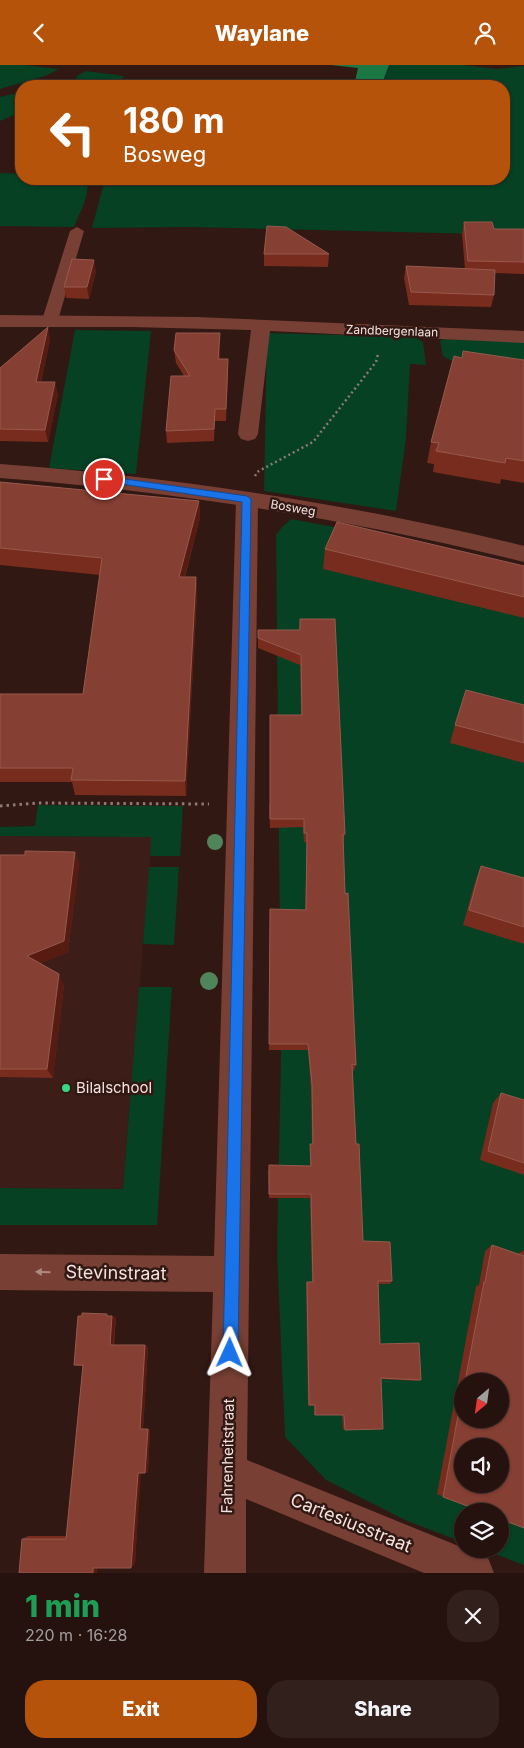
<!DOCTYPE html>
<html lang="en">
<head>
<meta charset="utf-8">
<style>
  :root { --surface:#25120e; --page:#31201c; --text:#f1f3f6; --muted:#a39e9e; --line:#42322e; --accent:#b45309 }
  body { margin:0; font-family:Inter,sans-serif; background:var(--page); color:var(--text); height:100vh; display:flex; flex-direction:column; font-size:19px; white-space:nowrap }
  * { box-sizing:border-box; margin:0 }
  p { font-size:16px; color:var(--muted) }
  .icon { flex:none; width:28px; height:28px; fill:none; stroke:currentColor; stroke-width:2; stroke-linecap:round; stroke-linejoin:round }
  .map { position:relative; height:1508px; overflow:hidden }
  .details { display:flex; flex-direction:column; background:var(--surface); flex:1 }
  .details>* { flex:none }
  .banner { position:absolute; left:15px; top:15px; width:495px; height:105px; border-radius:20px; box-shadow:0 1px 4px #0004,0 0 0 1px var(--line); background:#b45309; color:#fff; overflow:hidden }
  .needle { width:32px; rotate:209deg }
  .tools { position:absolute; left:454px; top:1308px; display:grid; gap:10px }
  .tools a { display:grid; place-items:center; width:55px; height:55px; border-radius:50%; background:var(--surface); box-shadow:0 1px 4px #0004,0 0 0 1px var(--line); font-size:25px }
  .pin { position:absolute; display:grid; place-items:center; width:42px; height:42px; color:#fff; margin:-21px; border:2px solid #fff; border-radius:50%; box-shadow:0 1px 5px #0007 }
  .me { position:absolute; width:55px; margin:-28px; rotate:1deg; stroke-linejoin:round; filter:drop-shadow(0 0 4px #0008) }
  .turn { display:flex; align-items:center; gap:18px; height:105px; padding:0 25px; font-size:22px }
  .turn .icon { width:65px; height:65px; stroke-width:2.5 }
  .turn b { display:block; font-size:35px; line-height:42px }
  .round { display:grid; place-items:center; flex:none; width:52px; height:52px; border-radius:20px; background:var(--page) }
  .summary { display:flex; align-items:center; justify-content:space-between; height:85px; padding:0 25px }
  h1 { font-size:30px; font-weight:800; line-height:38px; color:#1e9e55 }
  .button { display:flex; gap:10px; margin-top:auto; padding:10px 25px }
  .button a { flex:1; height:58px; border-radius:20px; background:var(--accent); color:#fff; font-size:20px; font-weight:800; line-height:58px; text-align:center }
  .button a+a { background:var(--page); color:var(--text) }
  header { display:flex; justify-content:space-between; align-items:center; height:65px; padding:0 25px; background:var(--accent); color:#fff; font-size:22px; font-weight:800 }
  .map>svg:first-child { display:block }
</style>
</head>
<body>
<header><svg class="icon" aria-label="back" viewBox="0 0 24 24"><path d="M15 5l-7 7 7 7"/></svg>Waylane<svg class="icon" aria-label="person" viewBox="0 0 24 24"><circle cx="12" cy="8" r="4"/><path d="M4 21q1-7 8-7t8 7"/></svg></header>
<div class="map">
<svg width="524" height="1508" viewBox="0 0 524 1508">
  <rect width="100%" height="100%" fill="#311813"/>
  <polygon fill="#3d1d17" points="0,771 152,772 123,1124 0,1123"/>
  <g fill="#054122" fill-rule="evenodd">
    <polygon points="0,0 25,0 59,4 45,11 0,24"/>
    <polygon points="389,0 463,0 497,4 524,1 524,170 188,162 92,163 105,114 504,114 504,21 381,21"/>
    <polygon points="86,6 124,11 118,21 72,21 78,10"/>
    <polygon points="21,27 21,47 0,56 0,32"/>
    <path d="M 0,108 L 21,109 L 21,114 L 85,114 C 93,125 79,149 74,162 L 0,161 Z"/>
    <polygon points="75,265 151,266 136,409 49,403"/>
    <polygon points="267,268 414,272 423,277 426,300 410,299 406,373 396,446 264,426"/>
    <polygon points="447,272 524,274 524,310 450,295 443,291 440,276"/>
    <path d="M 291,454 L 409,476 L 524,502 L 524,1500 L 482,1484 L 500,1484 L 500,1446 L 462,1446 L 462,1477 L 405,1455 L 326,1415 L 285,1372 L 277,1186 L 281,988 L 276,470 L 282,462 ZM 462,1316 L 500,1316 L 500,1354 L 462,1354 ZM 462,1381 L 500,1381 L 500,1419 L 462,1419 Z"/>
    <polygon points="38,740 183,741 180,791 150,791 151,772 0,771 0,762 35,761"/>
    <polygon points="149,802 179,802 174,880 143,879"/>
    <polygon points="139,922 172,922 157,1160 0,1160 0,1123 123,1124"/>
  </g>
  <polygon fill="#1b7845" points="331,0 389,0 381,21 354,21 358,3"/>
  <g fill="none" stroke-linecap="round" stroke-linejoin="round">
    <polyline stroke="#8f7975" stroke-width="2.5" stroke-dasharray="2 3" stroke-linecap="butt" points="255,411 257,407 313,377 376,297 378,289"/>
    <polyline stroke="#8f7975" stroke-width="3" stroke-dasharray="2.5 4" stroke-linecap="butt" points="0,741 38,738 209,739"/>
    <polygon fill="#784035" fill-rule="evenodd" points="77,162 84,166 58,255 55,258 45,258 42,255 70,166"/>
    <g fill="#784035" fill-rule="evenodd">
      <polygon points="0,250 197,252 524,266 524,278 270,266 258,369 255,374 248,376 241,374 238,369 251,265 131,262 0,262"/>
      <polygon points="247,428 255,430 258,435 247,1395 488,1493 494,1508 424,1508 246,1434 246,1508 204,1508 213,1227 0,1225 0,1189 214,1191 236,435 239,430"/>
    </g>
    <path fill="#784035" fill-rule="evenodd" d="M 0,399 C 174,412 354,439 524,481 L 524,497 C 355,455 174,426 0,413 Z"/>
  </g>
  <g fill="#50845a">
    <circle cx="215" cy="777" r="8"/>
    <circle cx="209" cy="916" r="9"/>
  </g>
  <g fill="#782c1e" fill-rule="evenodd">
    <polygon points="464,157 494,164 524,164 524,209 494,208 494,230 491,242 409,240 404,213 406,201 465,204 462,169"/>
    <polygon points="264,189 329,189 328,202 264,201"/>
    <polygon points="96,206 89,234 66,233 64,222"/>
    <polygon points="50,275 41,317 58,329 48,377 0,376 0,303"/>
    <polygon points="220,280 220,294 228,307 226,356 215,356 214,376 167,378 166,366 184,311 176,298 174,285"/>
    <polygon points="462,293 524,295 524,418 501,414 500,419 433,407 434,399 427,398 431,377"/>
    <polygon points="0,417 199,436 200,453 185,512 196,512 197,529 186,731 75,730 72,717 0,717 0,629 83,629 100,510 0,500"/>
    <polygon points="325,484 524,501 524,553 323,504"/>
    <polygon points="300,554 345,769 343,777 345,829 356,1000 354,1006 352,1005 356,1079 363,1176 392,1216 390,1219 378,1219 380,1279 421,1315 418,1316 381,1314 345,1365 343,1364 342,1350 314,1350 314,1340 308,1341 306,1219 307,1217 312,1217 310,1133 269,1133 268,1105 310,1101 310,1079 312,1079 311,1025 308,985 269,985 270,844 305,845 307,777 304,777 303,762 270,763 269,742 301,650 300,600 258,583 258,565 299,565"/>
    <polygon points="524,640 524,698 450,678 455,660"/>
    <polygon points="75,787 79,799 68,887 41,898 64,920 53,1013 0,1012 0,790 25,790"/>
    <polygon points="481,801 524,813 524,879 463,860 475,817"/>
    <polygon points="501,1028 524,1035 524,1110 480,1095 493,1038"/>
    <path d="M 492,1180 L 518,1189 L 524,1185 L 524,1463 L 437,1429 L 476,1221 L 479,1220 L 485,1186 ZM 462,1316 L 500,1316 L 462,1354 Z"/>
    <polygon points="110,1251 112,1251 116,1253 114,1280 148,1282 143,1364 150,1364 148,1407 145,1408 140,1408 135,1499 22,1474 28,1471 66,1471 83,1301 78,1301 74,1300"/>
  </g>
  <g fill="#561c11">
    <polygon points="94,195 96,206 89,234 87,222"/>
    <polygon points="48,262 50,275 38,329 36,317"/>
    <polygon points="220,268 220,280 219,306 218,294"/>
    <polygon points="228,294 228,307 226,356 226,344"/>
    <polygon points="55,317 58,329 48,377 45,365"/>
    <polygon points="199,436 200,453 180,529 179,512"/>
    <polygon points="196,512 197,529 186,731 185,716"/>
    <polygon points="75,787 79,799 68,887 32,902 27,891"/>
    <polygon points="59,909 64,920 53,1013 47,1004"/>
    <polygon points="112,1251 116,1253 113,1282 110,1280"/>
    <polygon points="145,1280 148,1282 143,1364 140,1364"/>
    <polygon points="148,1364 150,1364 148,1407 145,1408"/>
    <polygon points="141,1406 135,1499 131,1503 138,1408"/>
    <polygon points="98,1499 97,1508 93,1508 93,1503"/>
  </g>
  <g fill="#863f33" stroke="#97594e" fill-rule="evenodd">
    <polygon points="464,157 492,157 494,164 524,164 524,197 468,196"/>
    <polygon points="267,161 286,162 329,189 264,189"/>
    <polygon points="72,194 94,195 87,222 64,222"/>
    <polygon points="406,201 495,205 494,230 411,227"/>
    <polygon points="48,262 36,317 55,317 45,365 0,364 0,303"/>
    <polygon points="176,268 220,268 218,294 228,294 226,344 215,344 214,364 166,366 171,311 190,311 174,285"/>
    <polygon points="463,286 524,295 524,396 506,393 505,398 436,386 439,378 431,377 454,291 462,293"/>
    <polygon points="0,417 199,436 179,512 196,512 185,716 71,715 73,703 0,703 0,629 83,629 102,493 0,483"/>
    <polygon points="337,457 524,501 524,532 325,484"/>
    <polygon points="300,554 335,554 345,769 343,769 345,829 348,828 356,1000 352,999 356,1079 359,1079 363,1176 390,1177 392,1216 378,1216 380,1279 419,1278 421,1315 381,1313 383,1364 345,1365 344,1350 315,1350 315,1340 309,1340 307,1217 313,1217 311,1129 269,1129 269,1100 311,1101 310,1079 313,1079 312,1019 308,979 269,979 270,844 306,845 307,768 304,768 304,754 270,754 270,650 302,650 301,590 258,573 258,565 300,565"/>
    <polygon points="466,625 524,640 524,678 455,660"/>
    <polygon points="25,786 75,787 64,876 27,891 59,909 47,1004 0,1004 0,790 25,790"/>
    <polygon points="481,801 524,813 524,862 469,845"/>
    <polygon points="501,1028 524,1035 524,1098 488,1086"/>
    <path d="M 492,1180 L 524,1191 L 524,1463 L 500,1454 L 500,1446 L 481,1446 L 443,1432 L 462,1329 L 462,1354 L 500,1354 L 500,1316 L 465,1316 L 484,1217 L 485,1217 ZM 462,1381 L 500,1381 L 500,1419 L 462,1419 Z"/>
    <polygon points="82,1248 107,1249 107,1251 112,1251 110,1280 145,1280 140,1364 148,1364 145,1408 138,1408 131,1503 93,1503 93,1508 19,1508 22,1474 66,1474 83,1300 74,1300 78,1251 82,1251"/>
  </g>
  <defs><path id="oneway-solid" d="M-6-.8H1V-3.2L6.5 0L1 3.2V.8H-6Z" transform="scale(1.25)"/></defs>
  <use fill="#b08981" href="#oneway-solid" transform="translate(43 1207) rotate(-179)"/>
  <polygon fill="#1a73e8" stroke="#114b97" points="104,411 247,431 251,434 238,1288 236,1294 230,1296 225,1294 223,1288 242,437 101,416 99,414"/>
  <circle fill="#38d880" stroke="#311813" stroke-width="2" cx="66" cy="1023" r="5"/>
  <g text-anchor="middle" stroke-width="5" stroke-linejoin="round" paint-order="stroke">
    <g font-size="12" fill="#f4e2de" stroke="#311813">
      <text transform="translate(392 266) rotate(2)" y="4">Zandbergenlaan</text>
      <text transform="translate(293 443) rotate(10)" y="4">Bosweg</text>
    </g>
    <g font-size="15" fill="#f4e2de" stroke="#311813" text-anchor="start">
      <text x="76" y="1028">Bilalschool</text>
    </g>
    <g font-size="15" fill="#f4e2de" stroke="#311813">
      <text transform="translate(228 1391) rotate(-89)" y="5">Fahrenheitstraat</text>
    </g>
    <g font-size="18" fill="#f4e2de" stroke="#311813">
      <text transform="translate(116 1208) rotate(1)" y="6">Stevinstraat</text>
      <text transform="translate(351 1458) rotate(22)" y="6">Cartesiusstraat</text>
    </g>
  </g>
</svg>
<div class="tools">
<a><svg class="needle" viewBox="-14 -14 28 28"><path d="M0-13l5 13h-10z" fill="#e53935"/><path d="M0 13l5-13h-10z" fill="#a39e9e"/></svg></a>
<a><svg class="icon" aria-label="sound" viewBox="0 0 24 24"><path d="M4 9h4l5-4v14l-5-4H4zM17 9q2 3 0 6"/></svg></a>
<a><svg class="icon" aria-label="layers" viewBox="0 0 24 24"><path d="M12 4l9 5-9 5-9-5zM3 14l9 5 9-5"/></svg></a>
</div>
<div class="pin" style="left:104px;top:414px;background:#d93025"><svg class="icon" aria-label="arrive" viewBox="0 0 24 24"><path d="M6 21V4h12l-3 4 3 4H6"/></svg></div>
<svg class="me" style="left:230px;top:1288px" viewBox="-20 -20 40 40"><path d="M0-17L14 15 0 8-14 15z" fill="#1a73e8" stroke="#fff" stroke-width="4"/></svg>
<div class="banner">
<div class="turn"><svg class="icon" aria-label="left" viewBox="0 0 24 24"><path d="M17 20v-9H6M10 6l-5 5 5 5"/></svg><div><b>180 m</b>Bosweg</div></div>
</div>
</div>
<section class="details">
<div class="summary"><div><h1>1 min</h1><p>220 m · 16:28</p></div><a class="round"><svg class="icon" aria-label="close" viewBox="0 0 24 24"><path d="M6 6l12 12M18 6L6 18"/></svg></a></div>
<div class="button"><a>Exit</a><a>Share</a></div>
</section>
</body>
</html>
